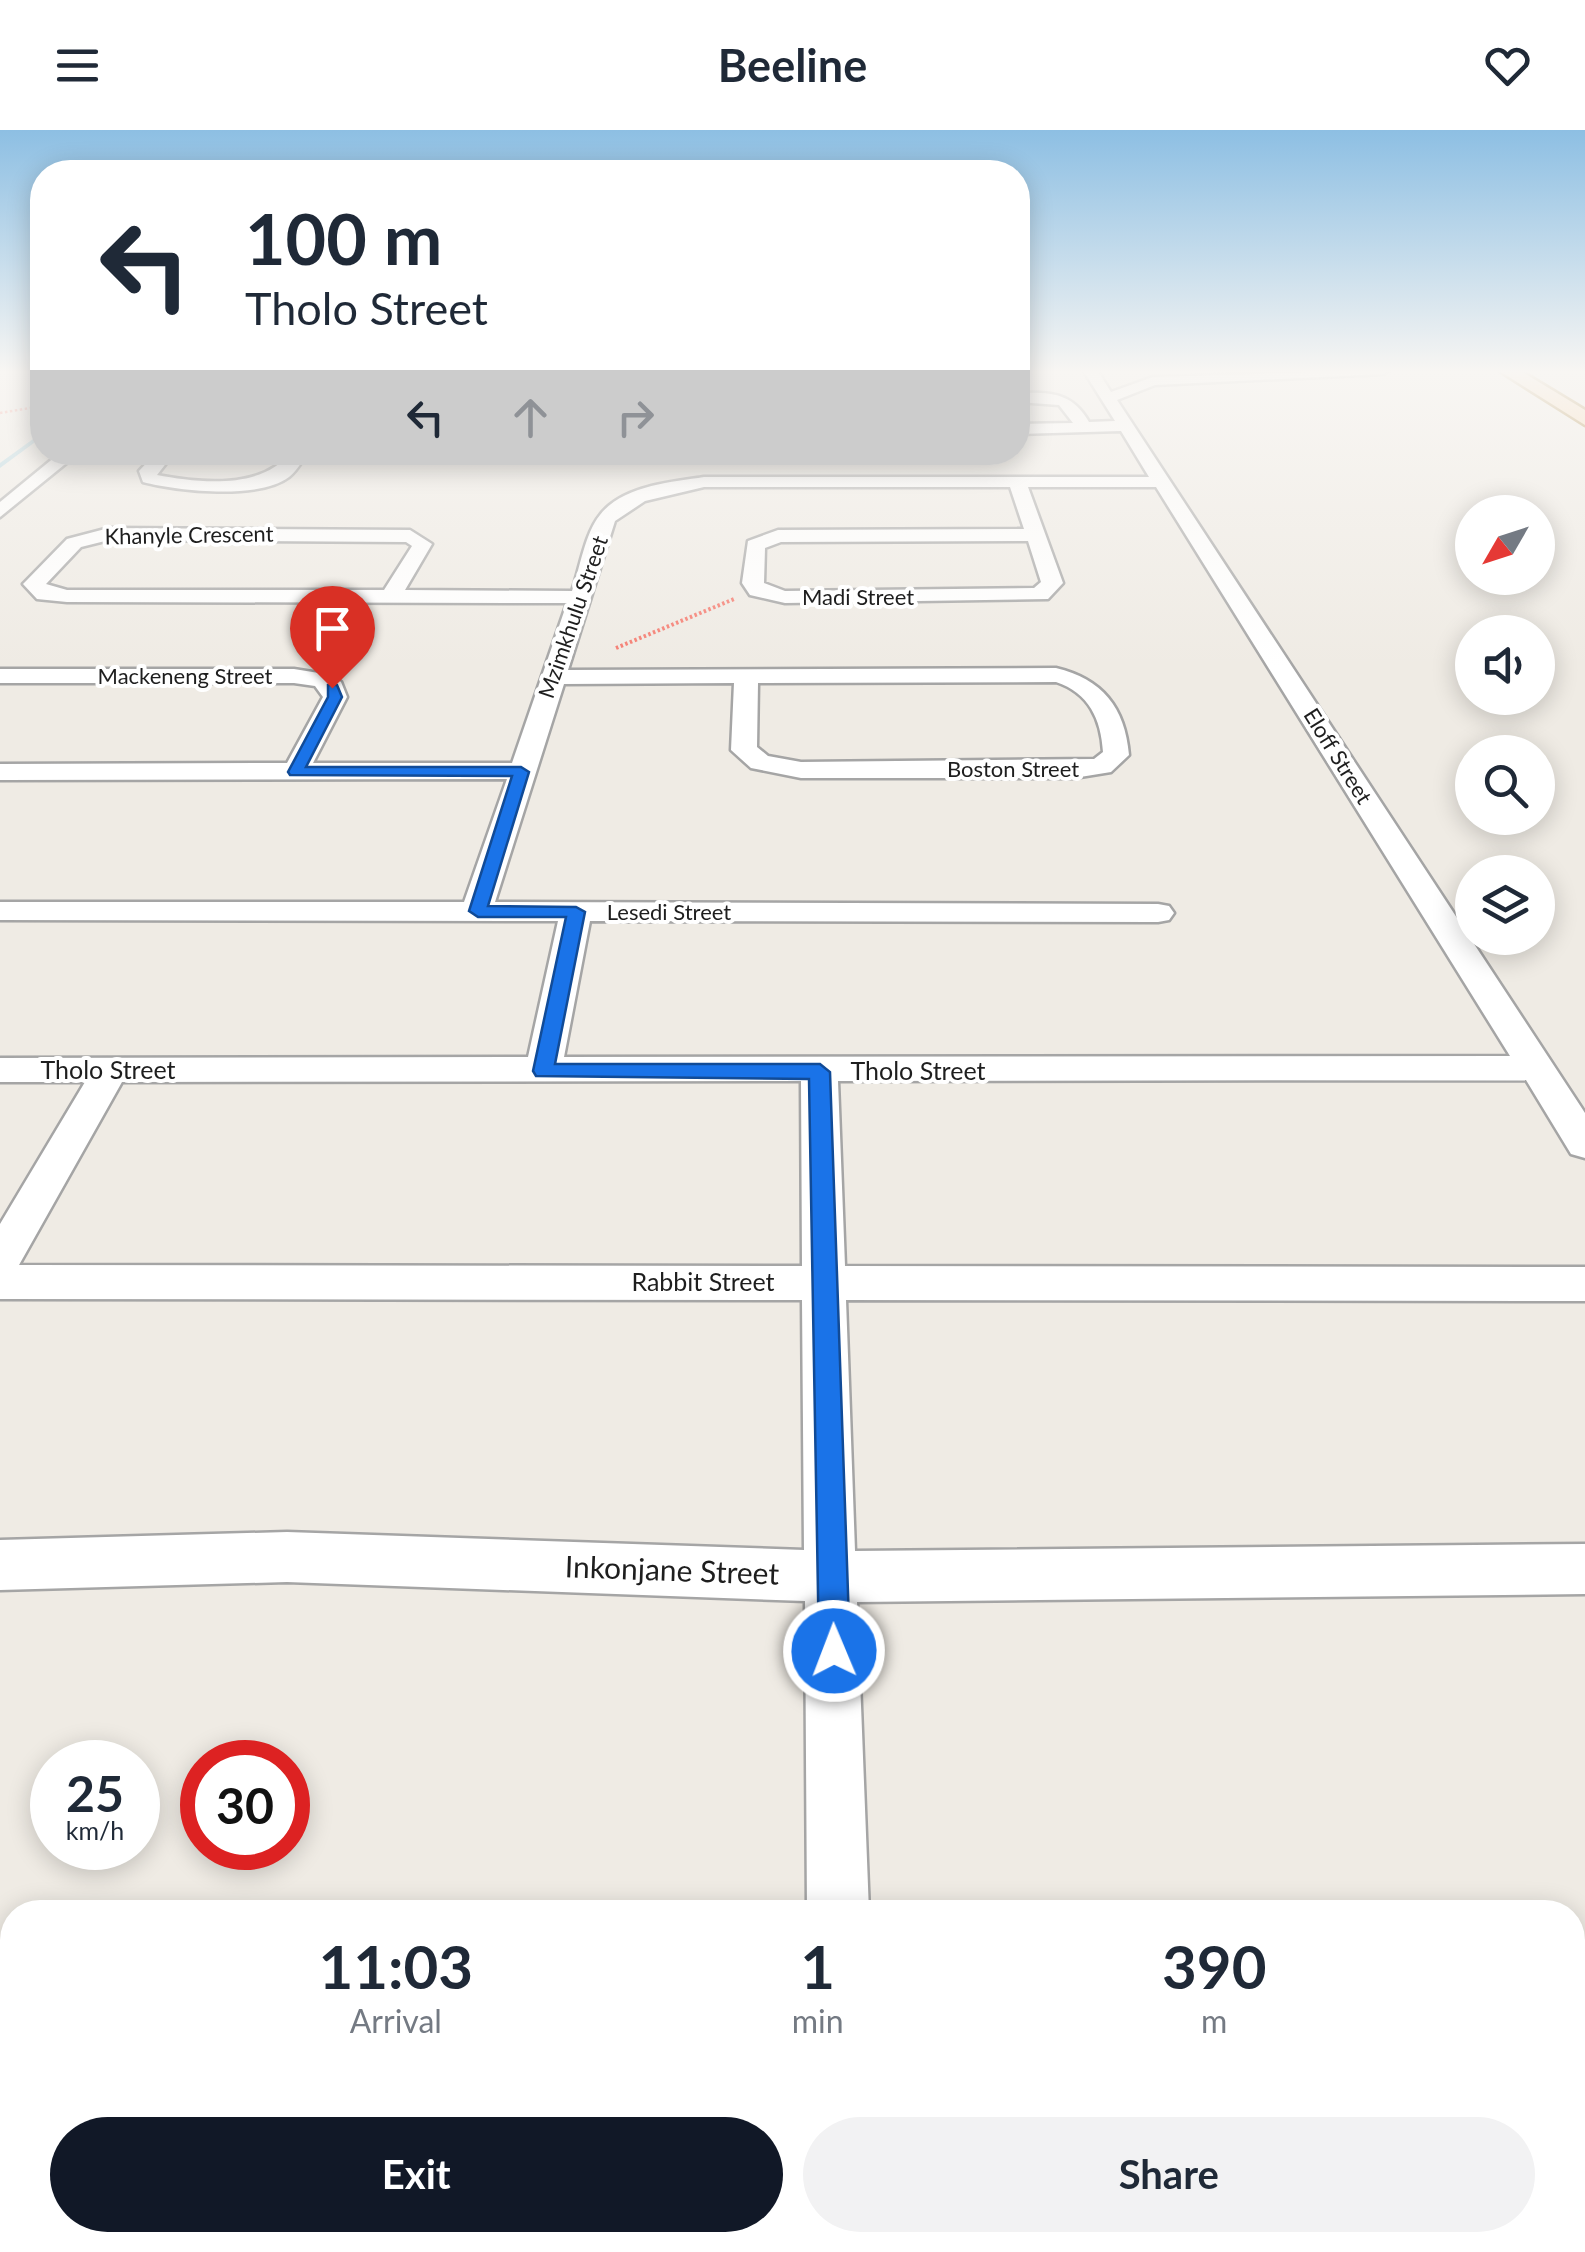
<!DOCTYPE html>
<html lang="en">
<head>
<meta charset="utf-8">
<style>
  :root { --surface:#fff; --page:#f2f2f3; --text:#1f2937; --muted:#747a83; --accent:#111827 }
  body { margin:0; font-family:Lato,sans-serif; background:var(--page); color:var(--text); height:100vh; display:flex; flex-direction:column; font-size:38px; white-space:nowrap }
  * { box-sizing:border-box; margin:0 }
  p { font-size:32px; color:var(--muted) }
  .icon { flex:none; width:55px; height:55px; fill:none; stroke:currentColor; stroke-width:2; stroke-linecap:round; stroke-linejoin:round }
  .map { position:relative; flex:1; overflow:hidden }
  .sheet { position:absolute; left:0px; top:1770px; width:1585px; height:352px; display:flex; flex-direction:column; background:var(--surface); border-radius:40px 40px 0 0; box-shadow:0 5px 25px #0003 }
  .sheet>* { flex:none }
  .top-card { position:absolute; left:30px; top:30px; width:1000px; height:305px; border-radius:40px; box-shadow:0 5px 25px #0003; background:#fff; color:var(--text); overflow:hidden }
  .needle { width:65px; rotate:231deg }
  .buttons { position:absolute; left:1455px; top:365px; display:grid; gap:20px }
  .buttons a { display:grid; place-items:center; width:100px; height:100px; border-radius:50%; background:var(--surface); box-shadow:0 5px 25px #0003; font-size:50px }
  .speed { position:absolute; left:30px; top:1610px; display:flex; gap:20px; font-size:50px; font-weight:700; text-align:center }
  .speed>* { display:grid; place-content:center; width:130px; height:130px; border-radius:50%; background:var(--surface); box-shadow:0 5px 25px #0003; line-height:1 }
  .speed small { font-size:25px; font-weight:400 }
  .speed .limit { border:15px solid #d22; background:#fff; color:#111 }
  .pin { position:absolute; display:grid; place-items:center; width:85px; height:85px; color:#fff; margin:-102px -42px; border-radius:50% 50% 50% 0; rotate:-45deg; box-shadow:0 0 10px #0007 }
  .pin .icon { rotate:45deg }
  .me { position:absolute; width:110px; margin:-55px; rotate:359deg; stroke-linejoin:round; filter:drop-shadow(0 0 8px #0008) }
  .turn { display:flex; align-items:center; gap:35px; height:210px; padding:0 50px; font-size:45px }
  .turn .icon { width:130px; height:130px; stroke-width:2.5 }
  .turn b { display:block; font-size:70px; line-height:85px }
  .lanes { display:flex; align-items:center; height:95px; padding:0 50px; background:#0003; justify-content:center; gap:50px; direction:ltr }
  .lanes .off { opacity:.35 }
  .eta { display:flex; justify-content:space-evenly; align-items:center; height:170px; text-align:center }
  .eta b { font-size:60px; font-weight:700; line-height:70px }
  .button { display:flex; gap:20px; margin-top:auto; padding:20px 50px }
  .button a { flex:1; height:115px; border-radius:60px; background:var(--accent); color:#fff; font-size:40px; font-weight:700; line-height:115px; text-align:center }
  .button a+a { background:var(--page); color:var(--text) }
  header { display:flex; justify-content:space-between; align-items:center; height:130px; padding:0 50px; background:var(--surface); font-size:45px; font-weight:700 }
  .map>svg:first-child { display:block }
</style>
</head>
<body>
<header><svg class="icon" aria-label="menu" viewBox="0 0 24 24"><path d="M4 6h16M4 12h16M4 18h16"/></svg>Beeline<svg class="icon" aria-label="heart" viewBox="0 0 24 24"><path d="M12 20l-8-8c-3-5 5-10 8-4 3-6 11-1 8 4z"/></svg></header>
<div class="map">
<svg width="1585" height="2122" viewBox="0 0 1585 2122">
  <rect width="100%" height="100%" fill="#efebe4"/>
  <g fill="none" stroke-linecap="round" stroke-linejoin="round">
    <polygon fill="#a6cfdb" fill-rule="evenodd" points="40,304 42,304 42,307 0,338 0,333"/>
    <g stroke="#a5a5a5" stroke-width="5">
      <g id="minor">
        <path d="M 1083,240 L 1097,240 L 1111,262 L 1153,247 L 1390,240 L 1383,244 L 1155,255 L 1117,270 L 1585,983 L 1585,1028 L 1571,1024 L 1526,950 L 838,951 L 845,1136 L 1585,1137 L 1585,1171 L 846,1170 L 855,1421 L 1585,1414 L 1585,1464 L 857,1472 L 869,1782 L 807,1782 L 805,1471 L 287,1452 L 0,1460 L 0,1410 L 287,1402 L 804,1420 L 802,1170 L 0,1169 L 0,1094 L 85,952 L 0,952 L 0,928 L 528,927 L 558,791 L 0,790 L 0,772 L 464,772 L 507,649 L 0,650 L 0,634 L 287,633 L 323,567 L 315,556 L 294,553 L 0,553 L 0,539 L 294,539 L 331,545 L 341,552 L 347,567 L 313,633 L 512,633 L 567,473 L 67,472 L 37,469 L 23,454 L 27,450 L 67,409 L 109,398 L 410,400 L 432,414 L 405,460 L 572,461 C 580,438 585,403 600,385 C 622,356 671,352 704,347 L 1149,347 L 1121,301 L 1018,304 L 1018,294 L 1073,293 L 1059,275 L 1018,272 L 1018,263 C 1050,262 1072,262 1089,292 L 1115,291 ZM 704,357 L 1010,357 L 1024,399 L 778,400 L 748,411 L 742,453 L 750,465 L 785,473 L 1048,469 L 1063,453 L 1028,357 L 1156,357 L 1510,926 L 564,927 L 590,791 L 1158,792 L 1169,790 L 1174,783 L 1169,776 L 1158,774 L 495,772 L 564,554 L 734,553 L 731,620 L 751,638 L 801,648 L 1074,648 L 1111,642 L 1129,625 C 1125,577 1102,549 1056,538 L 568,540 L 615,391 L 645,371 ZM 109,410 L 406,412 L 412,416 L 384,460 L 67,460 L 46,454 L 81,417 ZM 1028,411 L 1041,452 L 1034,458 L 785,461 L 764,453 L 765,418 L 781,412 ZM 1056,552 C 1089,563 1101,589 1103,622 L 1094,629 L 801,632 L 768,626 L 757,617 L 758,553 ZM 801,951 L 802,1136 L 19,1135 L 122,952 Z"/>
        <polygon points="61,322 80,322 0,387 0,372"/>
        <path d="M 157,322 L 175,322 L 157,345 C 199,353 262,360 291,322 L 308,322 C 302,331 297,341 289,347 C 259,370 177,361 143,352 L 139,341 Z"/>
        <rect x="1572" y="1861" width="13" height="66"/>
        <rect x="0" y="1862" width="12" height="66"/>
        <polygon points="807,2110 879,2110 880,2122 806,2122"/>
      </g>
    </g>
    <g stroke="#936305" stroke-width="5">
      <polygon id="major" points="1498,240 1519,240 1585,280 1585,295"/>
    </g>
    <polyline stroke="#f57b6f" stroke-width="2.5" stroke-dasharray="2.5 2.5" stroke-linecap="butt" points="0,283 42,276"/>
    <polyline stroke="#f57b6f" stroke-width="4" stroke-dasharray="2.5 2.5" stroke-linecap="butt" points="616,518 734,469"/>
    <use href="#minor" fill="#fff" fill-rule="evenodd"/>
    <use href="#major" fill="#f9d19f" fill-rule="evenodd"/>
  </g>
  <linearGradient id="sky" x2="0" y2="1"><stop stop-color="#8dbfe3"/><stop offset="0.45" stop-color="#f8f6f3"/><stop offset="1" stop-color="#f8f6f3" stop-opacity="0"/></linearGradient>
  <rect width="1585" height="537" fill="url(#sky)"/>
  <polygon fill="#1a73e8" stroke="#114b97" stroke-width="2.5" points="328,555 337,555 342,567 306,637 521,637 529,642 488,776 576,777 585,782 555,934 820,934 830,942 850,1521 845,1532 834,1537 824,1532 819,1521 809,949 536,946 533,941 566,787 478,787 469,781 512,646 290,645 288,642 328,567"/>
  <g text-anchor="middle" stroke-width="8" stroke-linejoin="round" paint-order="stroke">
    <g font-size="22" fill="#1e1e1e" stroke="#fff">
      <text transform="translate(189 405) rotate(-1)" y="8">Khanyle Crescent</text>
      <text x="858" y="475">Madi Street</text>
      <text transform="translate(573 487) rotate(-71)" y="8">Mzimkhulu Street</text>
      <text x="185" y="554">Mackeneng Street</text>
      <text transform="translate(1338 626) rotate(58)" y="8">Eloff Street</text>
      <text x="1013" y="647">Boston Street</text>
      <text x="669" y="790">Lesedi Street</text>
    </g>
    <g font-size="25" fill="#1e1e1e" stroke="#fff">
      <text x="108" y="949">Tholo Street</text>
      <text x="918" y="950">Tholo Street</text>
      <text x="703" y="1161">Rabbit Street</text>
    </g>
    <g font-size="30" fill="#1e1e1e" stroke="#fff">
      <text transform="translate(672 1441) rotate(2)" y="10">Inkonjane Street</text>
    </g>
  </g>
</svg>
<div class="buttons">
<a><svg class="needle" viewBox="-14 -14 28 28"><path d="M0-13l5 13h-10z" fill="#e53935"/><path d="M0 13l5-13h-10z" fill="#747a83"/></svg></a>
<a><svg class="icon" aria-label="sound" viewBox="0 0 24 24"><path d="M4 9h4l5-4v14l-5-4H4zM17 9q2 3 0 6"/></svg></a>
<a><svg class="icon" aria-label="search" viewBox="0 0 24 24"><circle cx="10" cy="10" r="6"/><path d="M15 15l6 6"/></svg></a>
<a><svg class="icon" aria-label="layers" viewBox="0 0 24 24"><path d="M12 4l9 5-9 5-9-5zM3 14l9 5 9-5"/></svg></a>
</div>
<div class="speed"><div>25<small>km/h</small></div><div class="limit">30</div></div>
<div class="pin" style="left:332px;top:558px;background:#d93025"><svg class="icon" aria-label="arrive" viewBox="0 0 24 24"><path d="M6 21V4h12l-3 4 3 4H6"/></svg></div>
<svg class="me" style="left:834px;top:1521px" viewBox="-20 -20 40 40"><circle r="17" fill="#1a73e8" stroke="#fff" stroke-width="3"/><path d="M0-11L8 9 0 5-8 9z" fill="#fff"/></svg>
<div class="top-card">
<div class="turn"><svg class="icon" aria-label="left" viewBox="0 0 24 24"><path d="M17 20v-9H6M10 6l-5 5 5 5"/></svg><div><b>100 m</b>Tholo Street</div></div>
<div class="lanes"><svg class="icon" aria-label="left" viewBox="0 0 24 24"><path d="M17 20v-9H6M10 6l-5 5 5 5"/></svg><svg class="icon off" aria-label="ahead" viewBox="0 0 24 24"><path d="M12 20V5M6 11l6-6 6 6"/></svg><svg class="icon off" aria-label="right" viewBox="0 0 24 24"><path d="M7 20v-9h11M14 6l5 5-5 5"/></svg></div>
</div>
<section class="sheet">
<div class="eta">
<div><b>11:03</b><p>Arrival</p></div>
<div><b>1</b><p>min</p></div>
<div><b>390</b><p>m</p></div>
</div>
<div class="button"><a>Exit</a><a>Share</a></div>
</section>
</div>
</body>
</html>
